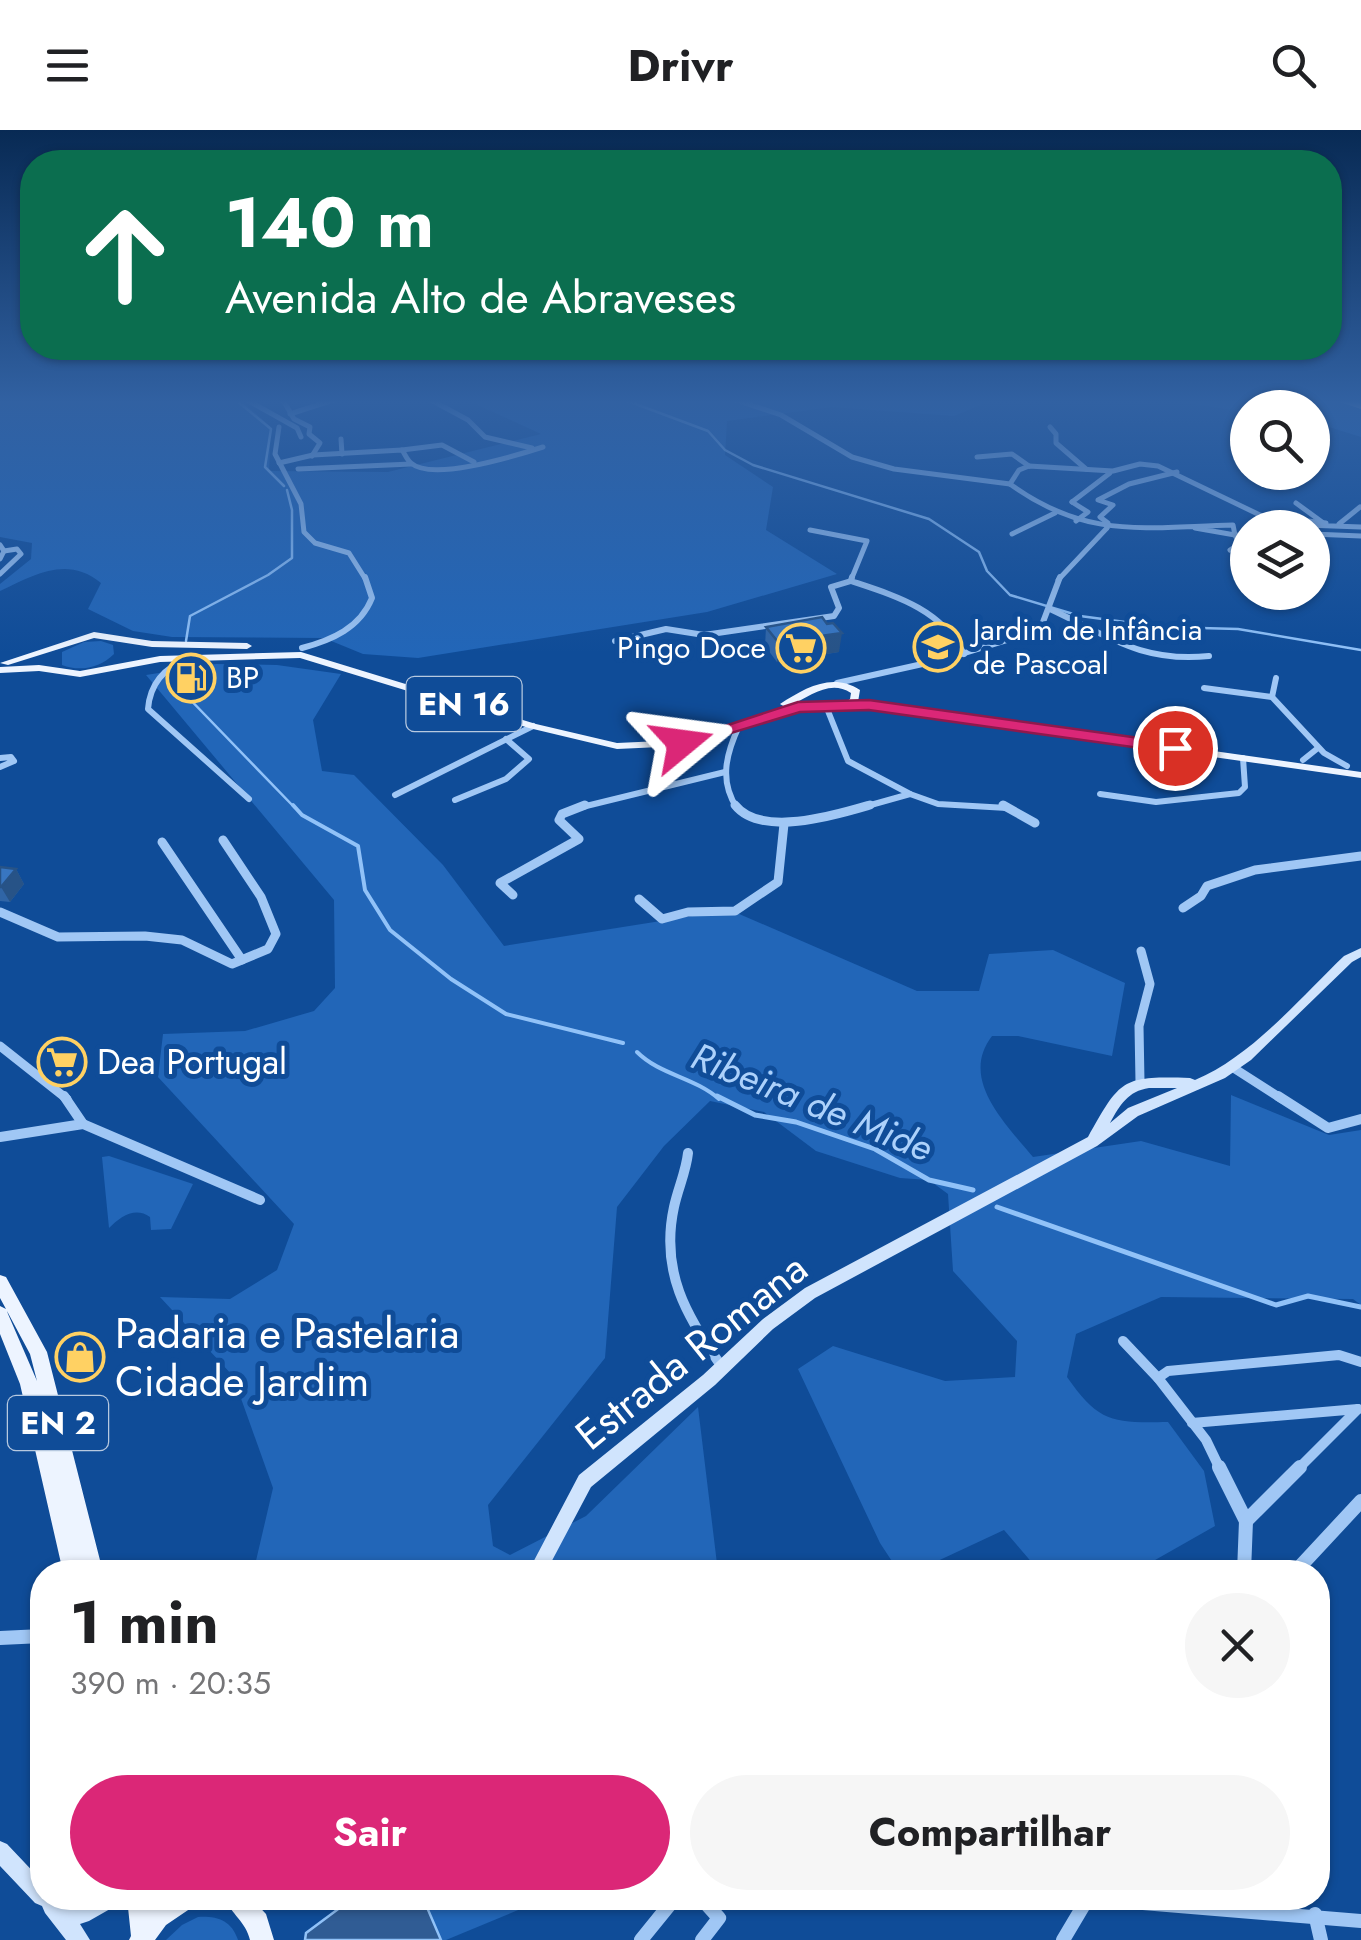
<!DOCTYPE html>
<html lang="pt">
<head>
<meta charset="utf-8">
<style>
  :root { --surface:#fff; --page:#f6f6f6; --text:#202124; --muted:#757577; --accent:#db2777 }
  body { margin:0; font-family:Jost,sans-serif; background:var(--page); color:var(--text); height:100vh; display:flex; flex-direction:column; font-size:38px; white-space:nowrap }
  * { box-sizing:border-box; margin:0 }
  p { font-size:32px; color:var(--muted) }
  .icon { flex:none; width:55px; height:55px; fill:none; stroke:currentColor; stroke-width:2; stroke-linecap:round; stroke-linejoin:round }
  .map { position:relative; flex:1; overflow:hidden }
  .side { position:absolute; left:30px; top:1430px; width:1300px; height:350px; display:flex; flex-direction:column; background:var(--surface); border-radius:40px; box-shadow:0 2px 8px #0004 }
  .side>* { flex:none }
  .hud { position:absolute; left:20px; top:20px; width:1322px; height:210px; border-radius:40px; box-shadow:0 2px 8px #0004; background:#0b6e4f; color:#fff; overflow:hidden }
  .buttons { position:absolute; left:1230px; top:260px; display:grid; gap:20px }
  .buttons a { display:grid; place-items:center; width:100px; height:100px; border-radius:50%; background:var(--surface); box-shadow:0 2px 8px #0004; font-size:50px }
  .pin { position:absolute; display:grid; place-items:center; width:85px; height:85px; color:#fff; margin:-42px; border:5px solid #fff; border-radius:50%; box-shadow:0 2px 10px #0007 }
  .me { position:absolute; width:110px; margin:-55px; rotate:74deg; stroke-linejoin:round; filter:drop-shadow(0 0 8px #0008) }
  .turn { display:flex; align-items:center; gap:35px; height:210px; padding:0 40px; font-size:45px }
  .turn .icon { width:130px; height:130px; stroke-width:2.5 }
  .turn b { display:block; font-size:70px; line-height:85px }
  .round { display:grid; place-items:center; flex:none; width:105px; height:105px; border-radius:52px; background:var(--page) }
  .head { display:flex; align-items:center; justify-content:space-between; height:170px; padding:0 40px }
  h1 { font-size:60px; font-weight:700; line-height:75px }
  .action { display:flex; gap:20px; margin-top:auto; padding:20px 40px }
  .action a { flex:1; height:115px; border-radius:60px; background:var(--accent); color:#fff; font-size:40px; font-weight:700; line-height:115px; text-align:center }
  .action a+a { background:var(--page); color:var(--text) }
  header { display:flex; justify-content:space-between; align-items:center; height:130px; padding:0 40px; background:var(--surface); font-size:45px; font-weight:700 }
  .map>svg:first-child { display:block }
</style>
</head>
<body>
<header><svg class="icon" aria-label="menu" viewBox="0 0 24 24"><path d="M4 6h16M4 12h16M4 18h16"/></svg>Drivr<svg class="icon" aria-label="search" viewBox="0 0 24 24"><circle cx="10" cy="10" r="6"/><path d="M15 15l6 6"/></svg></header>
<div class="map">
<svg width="1361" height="1810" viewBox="0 0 1361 1810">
  <rect width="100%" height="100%" fill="#0f4c98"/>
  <g fill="#2266b8">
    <path d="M 0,270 L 241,270 L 271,297 L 269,341 L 388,342 L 541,304 L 467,270 L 992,270 L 954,286 L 832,277 L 727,291 L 725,325 L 773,357 L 766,400 L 837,444 L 707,482 L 418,528 L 363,524 L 324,508 L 172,507 L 133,501 L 88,479 L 101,453 C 67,425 34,445 0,461 L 0,454 L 31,429 L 32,413 L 0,407 Z"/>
    <polygon points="1166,270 1361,270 1361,307 1313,292 1312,278 1248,278 1247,282"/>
    <path d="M 84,512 L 101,511 L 113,515 L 114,524 C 100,538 80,542 62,535 L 62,522 Z"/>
    <path d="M 216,534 L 277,535 L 341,544 L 313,590 L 322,641 L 354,645 L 443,735 L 504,816 L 730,780 L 917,861 L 979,861 L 989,824 L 1053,820 L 1125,853 L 1112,926 L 1018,906 L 992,906 C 959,949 1005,993 1033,1027 L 1141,1011 L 1230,1036 L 1231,965 L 1329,1005 L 1361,1000 L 1361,1175 L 1353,1169 L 1161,1167 L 1076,1204 L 1067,1247 C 1099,1293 1113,1293 1168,1292 L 1204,1341 L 1215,1396 L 1134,1442 L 1040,1442 L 1004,1400 L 914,1442 L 899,1442 L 880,1413 L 798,1239 L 833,1216 L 945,1251 L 1015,1247 L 1017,1211 L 953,1141 L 948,1064 L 929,1050 L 900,1048 L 816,1021 L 764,982 L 710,971 L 664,1016 L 617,1077 L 605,1228 L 488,1375 L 493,1416 L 510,1425 L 586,1386 L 698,1277 L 718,1442 L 248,1442 L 255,1435 L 273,1358 L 233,1246 L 160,1167 L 230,1169 L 277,1140 L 294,1094 L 158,947 L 163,904 L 245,901 L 314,881 L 335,858 L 334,770 L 146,545 Z"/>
    <path d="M 109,1026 L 193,1054 L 171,1099 L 151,1100 L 150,1087 C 135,1076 120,1087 109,1098 L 102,1027 Z"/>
    <polygon points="423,1768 547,1768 446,1810 441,1810"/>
    <path d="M 198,1787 C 217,1786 231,1790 238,1810 L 166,1810 L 182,1795 Z"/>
  </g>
  <polygon fill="#305c94" stroke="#91c2f8" stroke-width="2.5" points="353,1768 423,1768 441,1810 305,1810 306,1803"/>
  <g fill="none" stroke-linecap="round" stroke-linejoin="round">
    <g stroke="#91c2f8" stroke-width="2.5">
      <polyline points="236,270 271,299 265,337 284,356"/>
      <polyline points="625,270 708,301 725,320 753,335 929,389 979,422 987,441 1010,465 1080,486 1163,497 1238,499 1361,520"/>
      <polyline points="186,511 190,486 268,445 292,428 292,380 287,360"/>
      <polyline points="183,532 179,558 295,678"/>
    </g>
    <g stroke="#91c2f8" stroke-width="4">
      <polyline points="293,675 302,685 358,716 365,760 390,800 451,849 506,884 623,913"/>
      <path d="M 637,922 C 660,945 694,947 719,969"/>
    </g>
    <g stroke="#91c2f8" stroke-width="5">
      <polyline points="717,966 755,985 796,992 875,1019 929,1050 973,1060"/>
      <polyline points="997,1077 1276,1175 1308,1166 1361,1177"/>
    </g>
    <g stroke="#a0c7f5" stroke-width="5">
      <polyline points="247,270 297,298 301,307"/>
      <polyline points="283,270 294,289 310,297 309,304 320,313 312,326"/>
      <polyline points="431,270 468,290 485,307 532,318"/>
      <polyline points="736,270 781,285 852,327 894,339 1010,354"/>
      <polyline points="290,284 333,270"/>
      <polyline points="279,297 275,324 301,374 304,402 315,413 349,423 366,450"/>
      <polyline points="1050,297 1056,304 1056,313 1086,339"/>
      <polyline points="341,309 342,324"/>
      <polyline points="402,320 442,315 474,332"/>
      <polyline points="977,327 1012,324 1029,336"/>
      <path d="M 279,333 L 313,325 L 402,320 C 405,324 407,330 411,333 C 432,352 518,325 543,317"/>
      <polyline points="298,339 411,334"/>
      <path d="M 1010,354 C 1087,410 1144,397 1233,395 L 1235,405 L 1195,398"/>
      <polyline points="1010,354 1019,340 1029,336 1113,341 1140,334 1158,336 1262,386"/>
      <polyline points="1072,372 1110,343"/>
      <polyline points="1072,372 1088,382 1076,391"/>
      <polyline points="1296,373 1322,392"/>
      <polyline points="1326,393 1262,386 1253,393 1361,397"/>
      <polyline points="1339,394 1360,377"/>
      <polyline points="1107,398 1108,393 1100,387 1113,375 1098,370 1129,354 1177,342"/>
      <polyline points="810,400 867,411 851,450"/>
      <polyline points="1012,404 1055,383"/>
      <polyline points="1312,404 1361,406"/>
      <polyline points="0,415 4,421 0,429"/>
      <polyline points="1230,420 1239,414 1235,405 1248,406"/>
      <polyline points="0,444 21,424 17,419 4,421"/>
      <polyline points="1058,450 1107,398"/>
    </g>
    <g stroke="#a0c7f5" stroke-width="6">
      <path d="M 852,447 L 851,451 C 896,466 941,479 964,524"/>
      <path d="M 1050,479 C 1108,506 1142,533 1209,526"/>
      <polyline points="615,511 666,499 704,505 834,486 839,478 831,457 851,451"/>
      <path d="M 302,518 C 332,510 360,498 372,468 L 365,447"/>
      <path d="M 189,528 C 165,537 150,553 148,579 L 249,669"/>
      <polyline points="837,553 945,529 1040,500 1060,447"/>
      <polyline points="1204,558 1272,567 1324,623 1347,636"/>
      <polyline points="1272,567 1276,548"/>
      <polyline points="826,576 848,631 910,664 938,674 1007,678"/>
      <polyline points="0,628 11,627 14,631 0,637"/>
      <polyline points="1303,630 1318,618"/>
      <polyline points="1100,664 1156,672 1239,663 1245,657 1243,628"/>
      <polyline points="395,665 533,596"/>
      <polyline points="455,670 506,649 529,629 506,609"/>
      <polyline points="578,678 725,642"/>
      <path d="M 737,678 C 719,651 726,624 739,596"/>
      <polyline points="860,678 910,664"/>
    </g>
    <g stroke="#a0c7f5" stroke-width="9">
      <path d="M 735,675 C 761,708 836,685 870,675"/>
      <polyline points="1003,675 1035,693"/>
      <polyline points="162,712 242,830"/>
      <polyline points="513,765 500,753 579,709 559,690 562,684 585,675"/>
      <polyline points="639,769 662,789 688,782 735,781 778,752 784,694"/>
      <polyline points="1183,778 1201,766 1207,756 1255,740 1361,726"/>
      <polyline points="0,782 58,807 145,806 182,810 232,834 268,819 276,804 261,767 223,710"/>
      <polyline points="0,916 67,969"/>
      <polyline points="1232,937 1282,969"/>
      <polyline points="1140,952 1139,896 1150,854 1141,821"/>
    </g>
    <g stroke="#a0c7f5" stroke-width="10">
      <polyline points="64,966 83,994"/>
      <polyline points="1278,966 1328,998 1361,989"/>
      <polyline points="0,1007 83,994 260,1070"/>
      <path d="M 688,1023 C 686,1042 678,1058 674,1077 C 660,1141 686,1186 722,1237"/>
      <polyline points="1123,1211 1158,1248"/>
      <polyline points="1192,1293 1358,1279"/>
      <polyline points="1220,1339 1206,1310 1158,1248 1168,1241 1339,1225 1361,1232"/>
      <polyline points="1298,1339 1358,1279"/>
    </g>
    <g stroke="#a0c7f5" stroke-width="14">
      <polyline points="1219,1337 1246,1391 1244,1442"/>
      <polyline points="1246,1391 1300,1337"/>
      <polyline points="1295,1442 1361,1371"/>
      <polyline points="0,1508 42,1506"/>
      <polyline points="701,1768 719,1788 702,1810"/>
      <polyline points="1137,1768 1143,1773 1361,1791"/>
      <polyline points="1315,1784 1321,1810"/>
      <polyline points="641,1810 675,1768"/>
      <polyline points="1063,1810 1088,1768"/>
    </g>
    <g fill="#d0e4fd" fill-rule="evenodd">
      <path d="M 1361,818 L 1361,827 L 1352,832 L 1251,930 L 1225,948 L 1138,986 L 1097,1016 L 815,1168 L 773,1199 L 715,1255 L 591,1357 L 546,1442 L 528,1442 L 579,1345 L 703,1245 L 763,1189 L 805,1158 L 1088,1007 C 1121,949 1121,946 1190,948 L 1195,950 C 1252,926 1299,869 1344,826 ZM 1149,958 L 1177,958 L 1128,978 L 1110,993 C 1120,975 1128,961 1149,958 Z"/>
      <polygon points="0,1711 7,1714 42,1751 42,1768 59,1768 81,1773 91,1768 120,1768 117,1775 89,1791 80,1794 90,1810 66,1810 45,1783 42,1776 35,1773 0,1736"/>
    </g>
    <g fill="#edf4ff" fill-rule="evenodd">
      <polygon points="94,502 152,511 247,513 252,516 247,519 152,517 94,508 8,535 0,533"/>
      <path d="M 301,522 L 536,594 L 617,613 L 681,610 L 798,574 L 844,573 L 850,569 L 851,563 C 829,549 810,567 789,576 L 785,577 L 780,574 C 805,558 832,542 860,560 L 858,572 L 869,572 L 1361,642 L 1361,648 L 869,578 L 799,580 L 682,616 L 617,619 L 529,598 L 300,528 L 160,532 L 80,547 L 39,541 L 0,543 L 0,537 L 39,535 L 80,541 L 160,526 Z"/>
      <path d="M 0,1145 L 6,1147 L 47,1222 L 103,1442 L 83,1442 L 59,1345 L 83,1442 L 63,1442 L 20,1254 L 0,1204 L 0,1176 L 6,1179 L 0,1168 ZM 7,1181 L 30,1224 L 37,1251 L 8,1184 Z"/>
      <polygon points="127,1768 149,1768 151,1778 167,1768 197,1768 194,1776 166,1795 155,1810 129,1810 131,1806"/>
      <path d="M 225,1768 L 251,1768 L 266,1784 L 274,1810 L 250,1810 C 246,1792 231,1784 225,1768 Z"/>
    </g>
    <polygon fill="#fff" fill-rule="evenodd" points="1339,270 1361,273 1361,279 1340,272"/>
  </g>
  <g fill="#3065a6">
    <polygon points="766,497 839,522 777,532 765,516"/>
    <polygon points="0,737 16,739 24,754 10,772 0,771"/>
  </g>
  <g fill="#275387">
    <polygon points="842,503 839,522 777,532 778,512"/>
    <polygon points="16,739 24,754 10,772 1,757"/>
  </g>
  <g fill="#3876c1" stroke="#275387" stroke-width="2.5">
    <polygon points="822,487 827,494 833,493 842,503 778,512 766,497"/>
    <polygon points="0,737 16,739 1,757 0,757"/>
  </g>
  <linearGradient id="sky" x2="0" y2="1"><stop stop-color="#082a54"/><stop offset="0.52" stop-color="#3161a2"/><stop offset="1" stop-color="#3161a2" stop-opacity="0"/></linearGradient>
  <rect width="1361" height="523" fill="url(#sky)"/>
  <polygon fill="#db2777" stroke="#8e194d" stroke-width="2.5" points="869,570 1175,613 1184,618 1175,623 869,580 800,582 682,618 673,613 798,572"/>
  <defs>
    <g id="school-ring" transform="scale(2.5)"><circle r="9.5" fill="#0f4c98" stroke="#ffd163" stroke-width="1.5"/><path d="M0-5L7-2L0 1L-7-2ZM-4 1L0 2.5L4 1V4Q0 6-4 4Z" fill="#ffd163"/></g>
    <g id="supermarket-ring" transform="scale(2.5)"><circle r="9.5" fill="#0f4c98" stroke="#ffd163" stroke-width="1.5"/><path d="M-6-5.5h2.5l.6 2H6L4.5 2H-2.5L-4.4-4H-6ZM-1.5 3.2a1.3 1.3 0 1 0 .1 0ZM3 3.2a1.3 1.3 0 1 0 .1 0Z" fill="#ffd163"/></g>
    <g id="fuel-ring" transform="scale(2.5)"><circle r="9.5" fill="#0f4c98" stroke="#ffd163" stroke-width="1.5"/><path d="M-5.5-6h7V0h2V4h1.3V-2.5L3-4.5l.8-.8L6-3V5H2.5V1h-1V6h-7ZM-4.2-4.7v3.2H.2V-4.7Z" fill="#ffd163"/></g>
    <g id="shop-ring" transform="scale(2.5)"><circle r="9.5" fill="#0f4c98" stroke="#ffd163" stroke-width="1.5"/><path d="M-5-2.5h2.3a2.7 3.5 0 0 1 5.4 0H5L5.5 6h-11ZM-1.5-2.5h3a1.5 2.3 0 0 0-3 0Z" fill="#ffd163"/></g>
  </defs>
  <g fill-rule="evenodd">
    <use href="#school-ring" x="938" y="517"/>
    <use href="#supermarket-ring" x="801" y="518"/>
    <use href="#fuel-ring" x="191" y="548"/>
    <use href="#supermarket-ring" x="62" y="932"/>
    <use href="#shop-ring" x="80" y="1227"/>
  </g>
  <g text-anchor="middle" stroke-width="10" stroke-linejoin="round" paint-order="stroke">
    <g font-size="30" fill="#fff" stroke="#0f4c98" text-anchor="start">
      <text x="973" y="510">Jardim de Infância<tspan x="973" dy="34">de Pascoal</tspan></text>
      <text x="766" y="528" text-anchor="end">Pingo Doce</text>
      <text x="226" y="558">BP</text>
    </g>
    <g fill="#0f4c98" stroke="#b7c9e0" stroke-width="2.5">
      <rect x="406.5" y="547" width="115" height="54" rx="8"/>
      <rect x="8" y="1266" width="100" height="54" rx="8"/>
    </g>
    <g font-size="32" font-weight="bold" fill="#fff">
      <text x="464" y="585">EN 16</text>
      <text x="58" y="1304">EN 2</text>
    </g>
    <g font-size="35" fill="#fff" stroke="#0f4c98" text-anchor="start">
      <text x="97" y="944">Dea Portugal</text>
    </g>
    <g font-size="38" font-style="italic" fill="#acd1fb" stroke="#0f4c98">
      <text transform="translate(812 972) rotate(22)" y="13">Ribeira de Mide</text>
    </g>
    <g font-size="42" fill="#fff" stroke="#0f4c98" text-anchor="start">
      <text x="115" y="1218">Padaria e Pastelaria<tspan x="115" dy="48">Cidade Jardim</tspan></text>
    </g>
    <g font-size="42" fill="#fff" stroke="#0f4c98">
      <text transform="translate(691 1221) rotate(-39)" y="15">Estrada Romana</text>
    </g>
  </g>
</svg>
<div class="buttons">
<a><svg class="icon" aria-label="search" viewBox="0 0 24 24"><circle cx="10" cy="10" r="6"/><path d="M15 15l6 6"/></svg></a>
<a><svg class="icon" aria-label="layers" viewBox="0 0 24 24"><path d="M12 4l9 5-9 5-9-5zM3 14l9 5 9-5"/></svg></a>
</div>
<div class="pin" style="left:1175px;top:618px;background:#d93025"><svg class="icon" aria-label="arrive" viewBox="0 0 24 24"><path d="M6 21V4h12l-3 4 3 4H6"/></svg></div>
<svg class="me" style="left:682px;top:613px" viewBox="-20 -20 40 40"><path d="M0-17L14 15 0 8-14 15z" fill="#db2777" stroke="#fff" stroke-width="4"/></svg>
<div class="hud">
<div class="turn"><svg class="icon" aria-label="ahead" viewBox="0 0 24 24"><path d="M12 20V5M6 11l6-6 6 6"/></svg><div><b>140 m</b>Avenida Alto de Abraveses</div></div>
</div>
<section class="side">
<div class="head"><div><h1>1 min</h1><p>390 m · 20:35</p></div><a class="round"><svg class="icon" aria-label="close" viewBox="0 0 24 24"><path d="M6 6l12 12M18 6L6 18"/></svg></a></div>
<div class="action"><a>Sair</a><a>Compartilhar</a></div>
</section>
</div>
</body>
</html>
